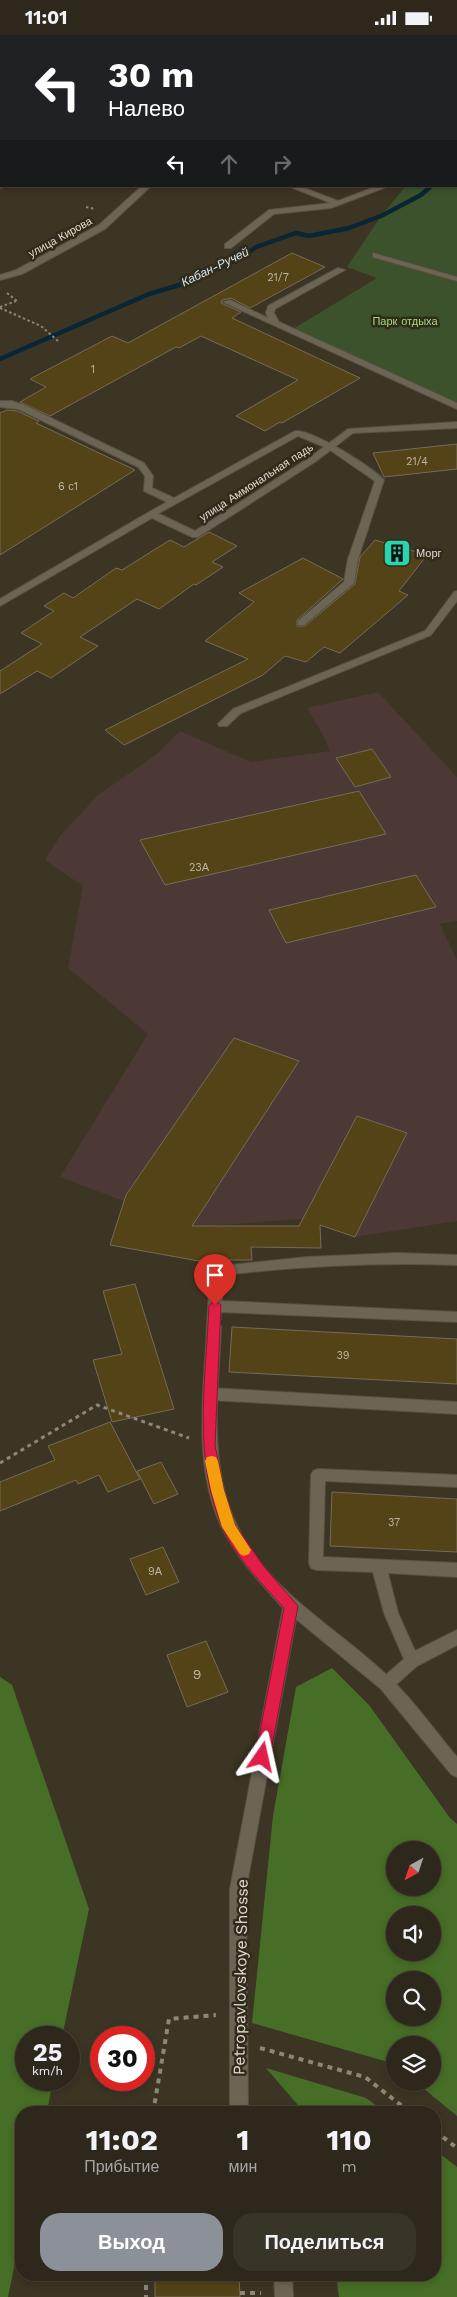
<!DOCTYPE html>
<html lang="ru">
<head>
<meta charset="utf-8">
<style>
  :root { --surface:#2d281b; --page:#393428; --text:#f1f3f6; --muted:#a7a6a3; --line:#48443a; --accent:#8c9099 }
  body { margin:0; font-family:"Work Sans",sans-serif; background:var(--page); color:var(--text); height:100vh; display:flex; flex-direction:column; font-size:19px; white-space:nowrap }
  * { box-sizing:border-box; margin:0 }
  p { font-size:16px; color:var(--muted) }
  .icon { flex:none; width:28px; height:28px; fill:none; stroke:currentColor; stroke-width:2; stroke-linecap:round; stroke-linejoin:round }
  .map { position:relative; flex:1; overflow:hidden }
  .details { position:absolute; left:15px; top:2071px; width:426px; height:175px; display:flex; flex-direction:column; background:var(--surface); border-radius:20px; box-shadow:0 2px 8px #0003,0 0 0 1px var(--line) }
  .details>* { flex:none }
  .guide { position:absolute; left:0px; top:0px; width:458px; height:152px; box-shadow:0 2px 8px #0003,0 0 0 1px var(--line); background:#202124; color:#fff; overflow:hidden }
  .needle { width:32px; rotate:220deg }
  .tools { position:absolute; left:386px; top:1806px; display:grid; gap:10px }
  .tools a { display:grid; place-items:center; width:55px; height:55px; border-radius:50%; background:var(--surface); box-shadow:0 2px 8px #0003,0 0 0 1px var(--line); font-size:25px }
  .speed { position:absolute; left:15px; top:1991px; display:flex; gap:10px; font-size:25px; font-weight:700; text-align:center }
  .speed>* { display:grid; place-content:center; width:65px; height:65px; border-radius:50%; background:var(--surface); box-shadow:0 2px 8px #0003,0 0 0 1px var(--line); line-height:1 }
  .speed small { font-size:12px; font-weight:400 }
  .speed .limit { border:8px solid #d22; background:#fff; color:#111 }
  .pin { position:absolute; display:grid; place-items:center; width:42px; height:42px; color:#fff; margin:-51px -21px; border-radius:50% 50% 50% 0; rotate:-45deg; box-shadow:0 0 5px #0007 }
  .pin .icon { rotate:45deg }
  .me { position:absolute; width:55px; margin:-28px; rotate:11deg; stroke-linejoin:round; filter:drop-shadow(0 0 4px #0008) }
  .turn { display:flex; align-items:center; gap:18px; height:105px; padding:0 25px; font-size:22px }
  .turn .icon { width:65px; height:65px; stroke-width:2.5 }
  .turn b { display:block; font-size:35px; line-height:42px }
  .lanes { display:flex; align-items:center; height:48px; padding:0 25px; background:#0003; justify-content:center; gap:25px; direction:ltr }
  .lanes .off { opacity:.35 }
  .eta { display:flex; justify-content:space-evenly; align-items:center; height:85px; text-align:center }
  .eta b { font-size:30px; font-weight:700; line-height:35px }
  .primary-button { display:flex; gap:10px; margin-top:auto; padding:10px 25px }
  .primary-button a { flex:1; height:58px; border-radius:20px; background:var(--accent); color:#fff; font-size:20px; font-weight:700; line-height:58px; text-align:center }
  .primary-button a+a { background:var(--page); color:var(--text) }
  .status { display:flex; justify-content:space-between; align-items:center; height:35px; padding:0 25px; background:var(--surface); direction:ltr }
  .status svg { height:14px; fill:currentColor }
  .map>svg:first-child { display:block }
</style>
</head>
<body>
<div class="status"><b>11:01</b><svg viewBox="0 0 49 12"><path d="M0 12V9h3v3zM5 12V6h3v6zM10 12V3h3v9zM15 12V0h3v12zM26 1h20v11H26zM47 4h2v5h-2z"/></svg></div>
<div class="map">
<svg width="457" height="2262" viewBox="0 0 457 2262">
  <rect width="100%" height="100%" fill="#3c3524"/>
  <polygon fill="#4c3834" points="378,657 457,742 457,886 440,889 457,925 457,1186 355,1202 303,1184 192,1192 60,1142 148,999 68,933 83,851 45,825 60,801 97,761 158,718 180,696 251,727 330,716 324,702 307,673"/>
  <polygon fill="#3c522c" points="457,133 457,367 293,294 377,243 347,232 381,181 406,151 456,151"/>
  <g fill="#476e26" fill-rule="evenodd">
    <path d="M 332,1633 L 369,1670 L 450,1783 L 457,1789 L 457,2081 L 417,2048 L 432,2048 L 432,2010 L 395,2010 L 395,2029 L 252,1988 L 273,1781 L 296,1652 ZM 395,1815 L 432,1815 L 432,1852 L 395,1852 ZM 395,1880 L 432,1880 L 432,1918 L 395,1918 ZM 395,1945 L 432,1945 L 432,1982 L 395,1982 Z"/>
    <polygon points="0,1642 12,1650 89,1874 62,2002 26,2002 26,2045 53,2045 47,2077 21,2078 21,2199 8,2262 0,2262"/>
    <polygon points="266,2033 366,2063 385,2077 304,2077"/>
    <polygon points="435,2115 457,2132 457,2262 339,2262 336,2240 435,2240"/>
  </g>
  <g fill="none" stroke-linecap="round" stroke-linejoin="round">
    <polyline stroke="#082634" stroke-width="4.5" points="0,324 149,259 186,248 240,223 256,212 296,198 309,201 349,193 381,181 421,160 431,151"/>
  </g>
  <g fill="#544316" stroke="#746c5a">
    <polygon points="292,218 325,232 250,273 231,263 222,265 221,268 241,277 232,283 360,343 282,388 280,387 265,396 236,381 298,345 201,301 179,313 176,312 50,381 20,367 46,352 30,344 112,301 128,308"/>
    <polygon points="7,375 17,376 39,386 36,388 135,435 0,520 0,378"/>
    <polygon points="457,409 457,434 384,442 373,418"/>
    <polygon points="209,497 237,511 212,527 223,532 196,550 194,549 159,574 137,564 80,602 98,611 51,643 37,636 0,659 0,636 42,609 21,598 54,576 44,571 64,558 73,563 116,533 122,535 170,505 184,512"/>
    <polygon points="375,505 427,520 399,556 408,560 340,618 324,612 306,627 285,621 263,640 124,710 105,695 248,624 205,606 254,567 239,558 303,523 343,544 297,585 297,591 305,591 355,549 360,522"/>
    <polygon points="372,714 391,742 355,752 336,723"/>
    <polygon points="359,756 386,799 165,850 140,805"/>
    <polygon points="416,840 436,872 286,908 269,875"/>
    <polygon points="234,1003 299,1026 192,1191 299,1191 357,1081 407,1098 355,1202 320,1190 321,1213 251,1212 252,1225 210,1225 210,1228 110,1210 126,1160"/>
    <polygon points="135,1249 174,1374 112,1387 93,1325 122,1319 103,1256"/>
    <polygon points="232,1292 457,1304 457,1349 229,1337"/>
    <polygon points="110,1387 140,1444 108,1457 99,1440 78,1449 76,1445 0,1476 0,1447 55,1425 48,1411"/>
    <polygon points="161,1427 178,1459 154,1469 137,1436"/>
    <polygon points="332,1457 457,1464 457,1517 330,1511"/>
    <polygon points="163,1512 179,1547 146,1560 130,1524"/>
    <polygon points="206,1606 228,1657 187,1672 167,1620"/>
    <polygon points="155,2240 239,2240 240,2262 155,2262"/>
  </g>
  <g fill="none" stroke-linecap="round" stroke-linejoin="round">
    <g stroke="#585144" stroke-width="2">
      <g id="lane">
        <rect x="0" y="2" width="1" height="4"/>
        <rect x="456" y="32" width="1" height="4"/>
        <rect x="456" y="47" width="1" height="4"/>
        <rect x="0" y="57" width="1" height="4"/>
        <rect x="456" y="76" width="1" height="4"/>
        <rect x="456" y="92" width="1" height="5"/>
        <rect x="456" y="122" width="1" height="4"/>
        <polygon points="288,151 299,151 338,166 377,151 389,151 331,173 274,179 231,213 225,213 225,209 269,175 331,168"/>
        <polygon points="373,218 457,242 457,246 373,222"/>
        <polygon points="338,233 345,235 275,274 274,278 279,287 457,368 457,374 223,267 230,265 268,283 266,278 268,271"/>
        <path d="M 0,366 L 12,366 L 24,370 L 144,428 L 153,441 L 152,453 L 174,463 L 295,396 C 312,394 372,432 384,445 L 358,524 L 354,548 L 304,590 L 298,590 L 298,586 L 344,547 L 348,524 L 375,446 L 327,413 L 298,401 L 152,482 L 149,481 L 149,477 L 167,467 L 144,456 L 145,441 L 138,432 L 18,374 L 0,372 Z"/>
        <path d="M 397,1218 L 457,1220 L 457,1230 C 379,1227 301,1231 223,1240 L 222,1266 L 457,1277 L 457,1287 L 221,1277 L 219,1296 L 214,1297 L 209,1296 L 207,1292 L 210,1236 L 212,1232 L 307,1222 Z"/>
        <polygon points="210,1353 457,1367 457,1379 210,1365 205,1363 203,1359 205,1355"/>
        <polygon points="318,1434 457,1440 457,1452 325,1446 323,1522 457,1528 457,1542 388,1538 398,1578 415,1616 457,1595 457,1610 417,1631 391,1654 386,1656 381,1654 378,1649 381,1644 404,1624 384,1578 373,1537 316,1535 311,1533 309,1528 311,1440 313,1436"/>
      </g>
    </g>
    <g stroke="#585144" stroke-width="2">
      <g id="street">
        <polygon points="440,0 447,0 447,1 441,1"/>
        <rect x="456" y="4" width="1" height="5"/>
        <polygon points="0,148 1,151 4,151 0,153"/>
        <polygon points="142,151 151,151 105,194 22,239 0,245 0,240 16,235 99,190"/>
        <polygon points="457,387 457,393 353,398 315,427 198,502 192,502 152,483 0,571 0,564 149,477 155,477 195,496 309,423 348,394"/>
        <polygon points="457,556 457,566 431,600 241,678 227,691 219,691 218,689 233,674 425,596 454,557"/>
        <path d="M 214,1287 L 219,1288 L 221,1292 C 219,1346 211,1401 224,1454 C 246,1547 329,1584 391,1644 C 415,1667 435,1696 457,1722 L 457,1742 L 451,1739 L 381,1654 L 296,1584 L 246,1854 L 248,2078 L 230,2078 L 230,1854 L 283,1573 C 261,1549 238,1524 223,1495 C 192,1433 204,1358 207,1292 L 209,1288 Z"/>
        <polygon points="274,2240 292,2240 293,2262 275,2262"/>
      </g>
    </g>
    <g stroke="#8d877a" stroke-width="2" stroke-dasharray="2.5 2.5" stroke-linecap="butt">
      <polyline points="86,172 95,174"/>
      <polyline points="7,258 17,266"/>
      <polyline points="0,272 16,266"/>
      <polyline points="0,273 41,291 58,306"/>
    </g>
    <polyline stroke="#8d877a" stroke-width="3" stroke-dasharray="4 4" stroke-linecap="butt" points="0,1428 97,1370 189,1403"/>
    <g stroke="#8d877a" stroke-width="4" stroke-dasharray="5 5" stroke-linecap="butt">
      <polyline points="260,2013 365,2042 411,2078"/>
      <polyline points="153,2078 169,1984 216,1980"/>
      <polyline points="435,2096 457,2113"/>
      <polyline points="146,2240 146,2262"/>
      <polyline points="240,2258 261,2258"/>
    </g>
    <use href="#lane" fill="#6d6554" fill-rule="evenodd"/>
    <use href="#street" fill="#6d6554" fill-rule="evenodd"/>
  </g>
  <path fill="#e11d48" stroke="#92132f" d="M 215,1266 L 221,1270 L 215,1410 L 224,1455 L 235,1490 L 265,1533 L 298,1571 L 270,1722 L 268,1727 L 262,1729 L 257,1727 L 255,1722 L 284,1573 C 264,1551 235,1521 223,1494 C 192,1424 206,1344 209,1270 Z"/>
  <polygon fill="#f59e0b" points="212,1421 216,1422 218,1426 224,1455 235,1490 251,1515 249,1519 244,1521 240,1519 222,1492 211,1455 205,1426 207,1422"/>
  <defs>
    <g id="building-square" transform="scale(1.4375)"><rect x="-9" y="-9" width="18" height="18" rx="4" fill="#29d5ad" stroke="#312b1b"/><path d="M-4-6H4V6H1V3H-1V6H-4ZM-2.5-4.3h1.7v1.8h-1.7ZM.8-4.3h1.7v1.8H.8ZM-2.5-1h1.7V.8h-1.7ZM.8-1h1.7V.8H.8Z" fill="#111"/></g>
  </defs>
  <g fill-rule="evenodd">
    <use href="#building-square" x="397" y="518"/>
  </g>
  <g text-anchor="middle" stroke-width="5" stroke-linejoin="round" paint-order="stroke">
    <g font-size="11" fill="#e0dbd1" stroke="#312b1b">
      <text transform="translate(60 202) rotate(-29)" y="4">улица Кирова</text>
      <text transform="translate(256 447) rotate(-33)" y="4">улица Аммональная падь</text>
    </g>
    <g font-size="11" fill="#bdb5a2">
      <text x="278" y="246">21/7</text>
      <text x="93" y="338">1</text>
      <text x="417" y="430">21/4</text>
      <text x="68" y="455">6 с1</text>
      <text x="199" y="836">23А</text>
      <text x="343" y="1324">39</text>
      <text x="394" y="1491">37</text>
      <text x="155" y="1540">9А</text>
    </g>
    <g font-size="11" fill="#a2da79" stroke="#312b1b">
      <text x="405" y="290">Парк отдыха</text>
    </g>
    <g font-size="11" fill="#e0dbd1" stroke="#312b1b" text-anchor="start">
      <text x="416" y="522">Морг</text>
    </g>
    <g font-size="12" font-style="italic" fill="#d1e6f2" stroke="#312b1b">
      <text transform="translate(215 232) rotate(-26)" y="4">Кабан-Ручей</text>
    </g>
    <g font-size="14" fill="#bdb5a2">
      <text x="197" y="1644">9</text>
    </g>
    <g font-size="16" fill="#e0dbd1" stroke="#312b1b">
      <text transform="translate(240 1942) rotate(-89)" y="6">Petropavlovskoye Shosse</text>
    </g>
  </g>
</svg>
<div class="tools">
<a><svg class="needle" viewBox="-14 -14 28 28"><path d="M0-13l5 13h-10z" fill="#e53935"/><path d="M0 13l5-13h-10z" fill="#a7a6a3"/></svg></a>
<a><svg class="icon" aria-label="sound" viewBox="0 0 24 24"><path d="M4 9h4l5-4v14l-5-4H4zM17 9q2 3 0 6"/></svg></a>
<a><svg class="icon" aria-label="search" viewBox="0 0 24 24"><circle cx="10" cy="10" r="6"/><path d="M15 15l6 6"/></svg></a>
<a><svg class="icon" aria-label="layers" viewBox="0 0 24 24"><path d="M12 4l9 5-9 5-9-5zM3 14l9 5 9-5"/></svg></a>
</div>
<div class="speed"><div>25<small>km/h</small></div><div class="limit">30</div></div>
<div class="pin" style="left:215px;top:1270px;background:#d93025"><svg class="icon" aria-label="arrive" viewBox="0 0 24 24"><path d="M6 21V4h12l-3 4 3 4H6"/></svg></div>
<svg class="me" style="left:262px;top:1722px" viewBox="-20 -20 40 40"><path d="M0-17L14 15 0 8-14 15z" fill="#e11d48" stroke="#fff" stroke-width="4"/></svg>
<div class="guide">
<div class="turn"><svg class="icon" aria-label="left" viewBox="0 0 24 24"><path d="M17 20v-9H6M10 6l-5 5 5 5"/></svg><div><b>30 m</b>Налево</div></div>
<div class="lanes"><svg class="icon" aria-label="left" viewBox="0 0 24 24"><path d="M17 20v-9H6M10 6l-5 5 5 5"/></svg><svg class="icon off" aria-label="ahead" viewBox="0 0 24 24"><path d="M12 20V5M6 11l6-6 6 6"/></svg><svg class="icon off" aria-label="right" viewBox="0 0 24 24"><path d="M7 20v-9h11M14 6l5 5-5 5"/></svg></div>
</div>
<section class="details">
<div class="eta">
<div><b>11:02</b><p>Прибытие</p></div>
<div><b>1</b><p>мин</p></div>
<div><b>110</b><p>m</p></div>
</div>
<div class="primary-button"><a>Выход</a><a>Поделиться</a></div>
</section>
</div>
</body>
</html>
